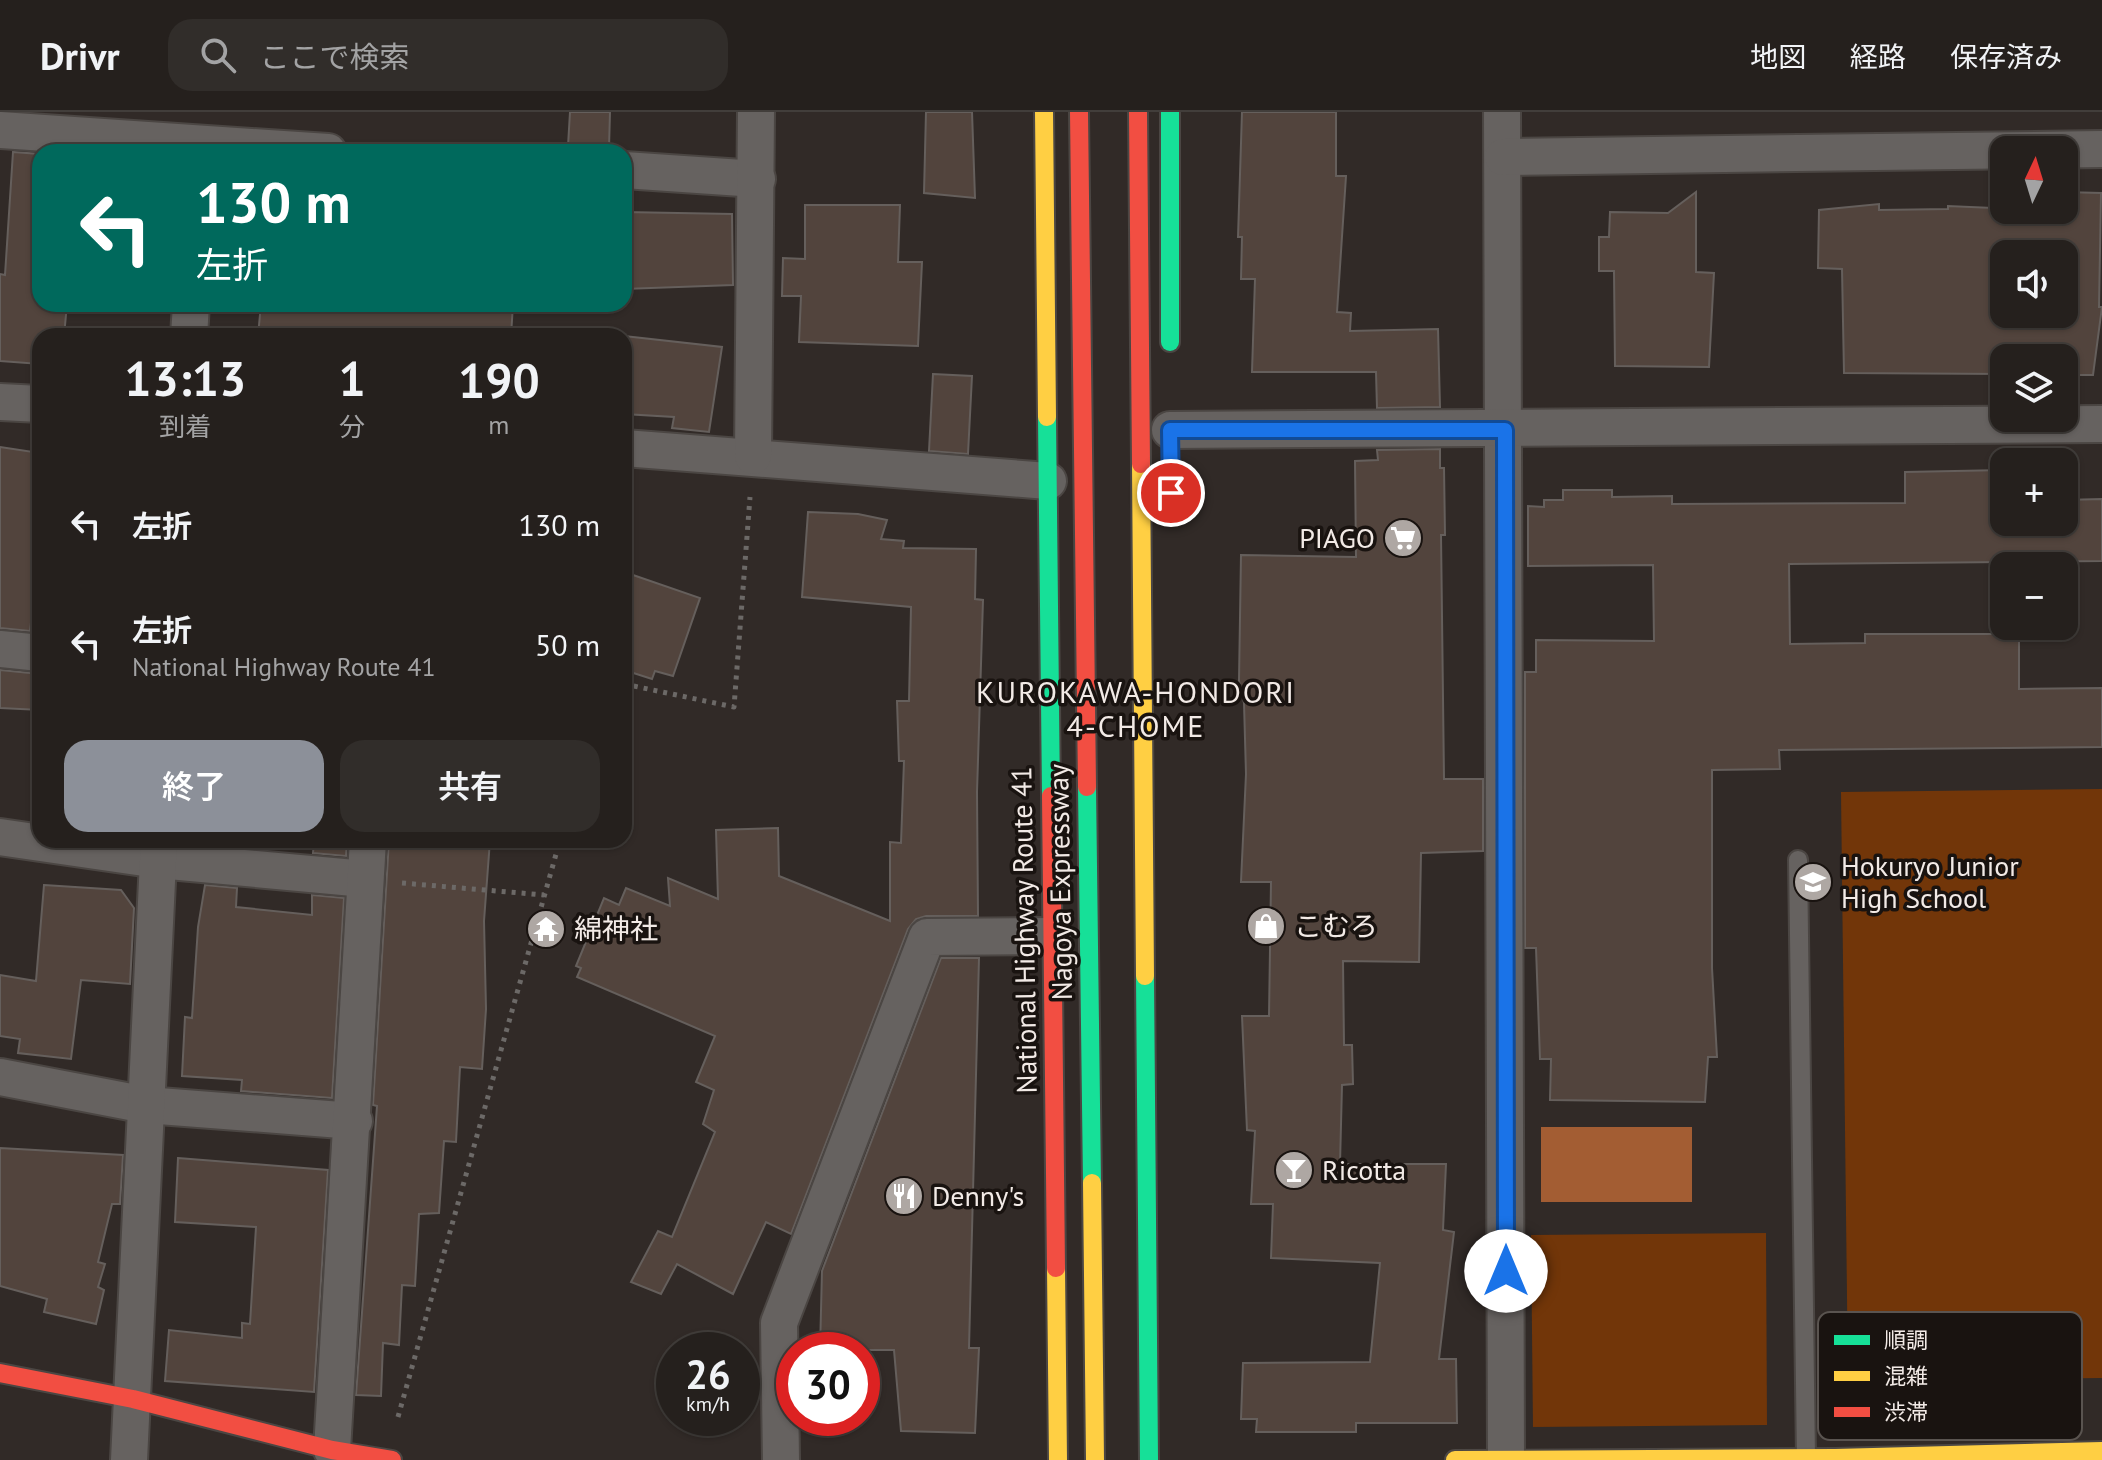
<!DOCTYPE html>
<html lang="ja">
<head>
<meta charset="utf-8">
<style>
  :root { --surface:#25201d; --page:#312d2a; --text:#f1f3f6; --muted:#a3a3a4; --line:#423e3b; --accent:#8c9099 }
  body { margin:0; font-family:"PT Sans","Noto Sans JP",sans-serif; background:var(--page); color:var(--text); height:100vh; display:flex; flex-direction:column; font-size:30px; white-space:nowrap }
  * { box-sizing:border-box; margin:0 }
  p { font-size:26px; color:var(--muted) }
  .icon { flex:none; width:44px; height:44px; fill:none; stroke:currentColor; stroke-width:2; stroke-linecap:round; stroke-linejoin:round }
  .map { position:relative; flex:1; overflow:hidden }
  .drawer { position:absolute; left:32px; top:216px; width:600px; height:520px; display:flex; flex-direction:column; background:var(--surface); border-radius:24px; box-shadow:0 2px 6px #0004,0 0 0 2px var(--line) }
  .drawer>* { flex:none }
  .hud { position:absolute; left:32px; top:32px; width:600px; height:168px; border-radius:24px; box-shadow:0 2px 6px #0004,0 0 0 2px var(--line); background:#00695c; color:#fff; overflow:hidden }
  .needle { width:52px; rotate:4deg }
  .buttons { position:absolute; left:1990px; top:24px; display:grid; gap:16px }
  .buttons a { display:grid; place-items:center; width:88px; height:88px; border-radius:16px; background:var(--surface); box-shadow:0 2px 6px #0004,0 0 0 2px var(--line); font-size:40px }
  .speed { position:absolute; left:656px; top:1220px; display:flex; gap:16px; font-size:40px; font-weight:700; text-align:center }
  .speed>* { display:grid; place-content:center; width:104px; height:104px; border-radius:50%; background:var(--surface); box-shadow:0 2px 6px #0004,0 0 0 2px var(--line); line-height:1 }
  .speed small { font-size:20px; font-weight:400 }
  .speed .limit { border:12px solid #d22; background:#fff; color:#111 }
  .pin { position:absolute; display:grid; place-items:center; width:68px; height:68px; color:#fff; margin:-34px; border:4px solid #fff; border-radius:50%; box-shadow:0 2px 8px #0007 }
  .me { position:absolute; width:88px; margin:-44px; rotate:0deg; stroke-linejoin:round; filter:drop-shadow(0 0 6px #0008) }
  .turn { display:flex; align-items:center; gap:28px; height:168px; padding:0 32px; font-size:36px }
  .turn .icon { width:104px; height:104px; stroke-width:2.5 }
  .turn b { display:block; font-size:56px; line-height:68px }
  .eta { display:flex; justify-content:space-evenly; align-items:center; height:136px; text-align:center }
  .eta b { font-size:48px; font-weight:600; line-height:56px }
  .button { display:flex; gap:16px; margin-top:auto; padding:16px 32px }
  .button a { flex:1; height:92px; border-radius:24px; background:var(--accent); color:#fff; font-size:32px; font-weight:600; line-height:92px; text-align:center }
  .button a+a { background:var(--page); color:var(--text) }
  ul { padding:0; list-style:none }
  li { display:flex; align-items:center; gap:24px; height:120px; padding:0 32px }
  li div { flex:1 }
  li b { display:block; font-size:30px }
  li em { font-style:normal }
  header { display:flex; align-items:center; gap:48px; box-sizing:border-box; height:112px; padding:0 40px; background:var(--surface); border-bottom:2px solid var(--line) }
  header strong { font-size:38px }
  nav { display:flex; gap:44px; margin-inline-start:auto; font-size:28px }
  .search { width:560px; height:72px; background:var(--page); display:flex; align-items:center; gap:20px; box-sizing:border-box; padding:0 28px; border-radius:24px; color:var(--muted); font-size:30px }
  .map>svg:first-child { display:block }
</style>
</head>
<body>
<header>
<strong>Drivr</strong>
<div class="search"><svg class="icon" aria-label="search" viewBox="0 0 24 24"><circle cx="10" cy="10" r="6"/><path d="M15 15l6 6"/></svg>ここで検索</div>
<nav><a>地図</a><a>経路</a><a>保存済み</a></nav>
</header>
<div class="map">
<svg width="2102" height="1348" viewBox="0 0 2102 1348">
  <rect width="100%" height="100%" fill="#312a27"/>
  <g fill="#723609">
    <polygon points="2102,677 2102,1266 1848,1269 1841,680"/>
    <polygon points="1766,1121 1767,1313 1533,1315 1531,1123"/>
  </g>
  <rect fill="#a35d33" x="1541" y="1015" width="151" height="75"/>
  <g fill="#52443d" stroke="#655f5c" stroke-width="2" fill-rule="evenodd">
    <polygon points="570,0 610,0 609,36 568,34"/>
    <polygon points="926,0 972,0 975,86 924,81"/>
    <polygon points="1242,0 1336,0 1336,64 1346,64 1337,200 1351,201 1350,219 1438,217 1440,295 1377,296 1376,260 1252,260 1255,167 1241,167 1242,125 1238,125"/>
    <polygon points="13,40 40,42 40,192 67,192 64,224 40,224 40,252 0,249 0,162 5,163"/>
    <polygon points="1696,80 1696,160 1714,161 1709,255 1615,254 1614,159 1599,159 1599,125 1609,125 1610,100 1668,101"/>
    <path d="M 2064,80 L 2101,81 L 2099,195 L 2102,195 L 2093,263 L 2064,263 L 2064,246 L 2004,246 L 2004,262 L 1844,261 L 1842,157 L 1818,156 L 1819,98 L 1879,92 L 1879,98 L 1948,97 L 1948,94 L 2064,99 ZM 2004,142 L 2064,142 L 2064,202 L 2004,202 Z"/>
    <polygon points="805,93 900,93 898,150 922,150 918,234 799,230 801,184 782,184 783,146 805,147"/>
    <polygon points="624,100 732,102 733,173 624,177"/>
    <polygon points="261,192 513,192 511,224 258,224"/>
    <polygon points="624,224 722,235 709,320 672,316 674,305 624,302"/>
    <polygon points="933,262 972,264 968,342 929,339"/>
    <polygon points="0,335 40,341 40,429 30,519 0,516"/>
    <polygon points="1440,337 1440,356 1444,356 1445,423 1441,423 1444,667 1483,667 1483,739 1421,741 1419,850 1343,849 1344,933 1352,933 1353,972 1342,973 1340,1052 1446,1052 1443,1118 1454,1120 1439,1247 1456,1247 1457,1311 1356,1311 1356,1320 1256,1320 1257,1307 1241,1307 1243,1251 1370,1250 1380,1151 1271,1146 1273,1092 1251,1092 1255,1019 1247,1018 1242,904 1269,904 1271,770 1241,770 1246,662 1244,591 1239,569 1241,443 1356,445 1355,349 1378,348 1377,338"/>
    <polygon points="2004,358 2004,410 2064,410 2064,388 2102,387 2102,449 1789,452 1790,532 1865,531 1865,522 2019,522 2019,577 2102,576 2102,635 1779,638 1780,657 1712,658 1712,856 1717,945 1708,945 1705,990 1550,988 1551,947 1540,947 1536,836 1525,836 1525,560 1536,560 1536,528 1654,529 1653,453 1528,454 1528,394 1544,395 1544,388 1563,388 1563,378 1612,378 1612,385 1672,384 1672,392 1905,391 1905,360"/>
    <polygon points="808,400 858,402 887,408 881,427 904,429 903,436 976,437 975,487 983,488 977,680 978,804 926,804 916,807 908,817 791,1122 766,1110 733,1182 677,1152 661,1182 631,1170 658,1119 672,1125 715,1020 703,1012 714,978 696,970 715,924 577,865 581,856 576,854 604,786 619,793 626,776 670,794 668,766 718,787 716,718 778,716 779,764 890,809 890,730 901,731 904,649 899,649 897,589 909,589 911,495 802,485"/>
    <polygon points="633,463 700,486 673,564 655,559 652,567 624,558 624,492"/>
    <polygon points="0,558 40,562 40,598 0,596"/>
    <polygon points="314,728 347,728 346,744 313,741"/>
    <polygon points="389,728 490,728 484,809 486,897 482,957 460,955 456,1030 444,1029 439,1101 419,1102 415,1174 402,1173 399,1233 383,1231 381,1284 356,1283 377,994 373,993"/>
    <polygon points="44,773 121,778 134,796 130,872 81,868 71,947 18,941 20,927 0,924 0,863 36,869"/>
    <polygon points="205,773 237,776 236,795 312,803 312,783 344,786 332,986 241,979 242,968 182,964 185,905 192,906 198,815"/>
    <polygon points="941,846 979,846 969,1236 979,1236 975,1321 901,1319 894,1238 820,1238 822,1159"/>
    <polygon points="0,1036 123,1043 120,1092 112,1092 98,1150 105,1152 98,1175 104,1178 96,1212 44,1200 47,1187 0,1174"/>
    <polygon points="178,1046 328,1058 314,1280 165,1269 169,1218 242,1226 242,1211 250,1212 256,1115 175,1110"/>
  </g>
  <g fill="none" stroke-linecap="round" stroke-linejoin="round">
    <g stroke="#4b4643" stroke-width="22">
      <polyline id="lane" points="1798,748 1806,1346"/>
    </g>
    <g stroke="#4b4643" stroke-width="40">
      <g id="street">
        <polyline points="1502,0 1506,1348"/>
        <polyline points="0,18 328,40"/>
        <polyline points="1503,45 2102,37"/>
        <polyline points="624,58 757,67"/>
        <polyline points="189,224 191,192"/>
        <polyline points="0,290 40,292"/>
        <polyline points="1170,318 2102,312"/>
        <polyline points="624,336 1048,369"/>
        <polyline points="753,344 756,0"/>
        <polyline points="0,537 40,541"/>
        <polyline points="0,725 158,748 365,767"/>
        <polyline points="0,965 146,993 354,1009"/>
        <polyline points="332,1338 368,728"/>
        <polyline points="129,1348 159,728"/>
        <polyline points="781,1348 779,1211 927,825 1052,824"/>
      </g>
    </g>
    <g stroke="#4b4643" stroke-width="22">
      <g id="fast">
        <polyline points="1170,0 1170,230"/>
        <polyline points="1047,305 1051,684"/>
        <polyline points="1087,675 1092,1071"/>
        <polyline points="1145,864 1149,1348"/>
      </g>
    </g>
    <g stroke="#4b4643" stroke-width="22">
      <g id="slow">
        <polyline points="1044,0 1047,305"/>
        <polyline points="1141,352 1145,864"/>
        <polyline points="1092,1071 1095,1348"/>
        <polyline points="1056,1156 1058,1348"/>
        <polyline points="1455,1348 1835,1346 2102,1339"/>
      </g>
    </g>
    <g stroke="#4b4643" stroke-width="22">
      <g id="jam">
        <polyline points="1079,0 1087,675"/>
        <polyline points="1138,0 1141,352"/>
        <polyline points="1051,684 1056,1156"/>
        <polyline points="0,1261 133,1287 332,1338 392,1348"/>
      </g>
    </g>
    <g stroke="#6c6967" stroke-width="5" stroke-dasharray="4 6" stroke-linecap="butt">
      <polyline points="624,572 734,595 750,385"/>
      <polyline points="402,771 544,783"/>
      <polyline points="398,1305 560,728"/>
    </g>
    <use href="#lane" stroke="#666260" stroke-width="18"/>
    <use href="#street" stroke="#666260" stroke-width="36"/>
    <use href="#fast" stroke="#16e098" stroke-width="18"/>
    <use href="#slow" stroke="#ffcf43" stroke-width="18"/>
    <use href="#jam" stroke="#f24e42" stroke-width="18"/>
  </g>
  <g fill="none" stroke-linecap="round" stroke-linejoin="round">
    <g stroke="#114b97" stroke-width="20">
      <polyline id="route" points="1171,381 1170,318 1505,318 1506,1159"/>
    </g>
    <use href="#route" stroke="#1a73e8" stroke-width="14"/>
  </g>
  <defs>
    <g id="supermarket-disc" transform="scale(2)"><circle r="9.5" fill="#aea7a3" stroke="#191310"/><path d="M-6-5.5h2.5l.6 2H6L4.5 2H-2.5L-4.4-4H-6ZM-1.5 3.2a1.3 1.3 0 1 0 .1 0ZM3 3.2a1.3 1.3 0 1 0 .1 0Z" fill="#fff"/></g>
    <g id="school-disc" transform="scale(2)"><circle r="9.5" fill="#aea7a3" stroke="#191310"/><path d="M0-5L7-2L0 1L-7-2ZM-4 1L0 2.5L4 1V4Q0 6-4 4Z" fill="#fff"/></g>
    <g id="shop-disc" transform="scale(2)"><circle r="9.5" fill="#aea7a3" stroke="#191310"/><path d="M-5-2.5h2.3a2.7 3.5 0 0 1 5.4 0H5L5.5 6h-11ZM-1.5-2.5h3a1.5 2.3 0 0 0-3 0Z" fill="#fff"/></g>
    <g id="temple-disc" transform="scale(2)"><circle r="9.5" fill="#aea7a3" stroke="#191310"/><path d="M0-6L5-2H3V0L6.5 2.5H4V6H1.5V3h-3V6H-4V2.5H-6.5L-3 0V-2H-5Z" fill="#fff"/></g>
    <g id="bar-disc" transform="scale(2)"><circle r="9.5" fill="#aea7a3" stroke="#191310"/><path d="M-6-5H6L.8 .8V4.5H3.5V6h-7V4.5H-.8V.8Z" fill="#fff"/></g>
    <g id="restaurant-disc" transform="scale(2)"><circle r="9.5" fill="#aea7a3" stroke="#191310"/><path d="M-5-6h1v4h1v-4h1v4h1v-4h1v5L-1.5 .5V6h-2V.5L-5-1ZM5-6V6H3V1.5H1.5Q1.5-4 5-6Z" fill="#fff"/></g>
  </defs>
  <g fill-rule="evenodd">
    <use href="#supermarket-disc" x="1403" y="426"/>
    <use href="#school-disc" x="1813" y="770"/>
    <use href="#shop-disc" x="1266" y="814"/>
    <use href="#temple-disc" x="546" y="817"/>
    <use href="#bar-disc" x="1294" y="1058"/>
    <use href="#restaurant-disc" x="904" y="1084"/>
  </g>
  <g text-anchor="middle" stroke-width="7" stroke-linejoin="round" paint-order="stroke">
    <g font-size="28" fill="#f2eae6" stroke="#191310" text-anchor="start">
      <text x="1375" y="436" text-anchor="end">PIAGO</text>
      <text x="1841" y="764">Hokuryo Junior<tspan x="1841" dy="32">High School</tspan></text>
      <text x="1294" y="824">こむろ</text>
      <text x="574" y="827">綿神社</text>
      <text x="1322" y="1068">Ricotta</text>
      <text x="932" y="1094">Denny's</text>
    </g>
    <g font-size="28" fill="#f2eae6" stroke="#191310">
      <text transform="translate(1060 770) rotate(-91)" y="10">Nagoya Expressway</text>
      <text transform="translate(1024 818) rotate(-91)" y="10">National Highway Route 41</text>
    </g>
    <g font-size="30" letter-spacing="2" fill="#f2eae6" stroke="#191310">
      <text x="1136" y="591">KUROKAWA-HONDORI<tspan x="1136" dy="34">4-CHOME</tspan></text>
    </g>
  </g>
  <rect x="1818" y="1200" width="264" height="128" rx="12" fill="#191310" stroke="#5a5450" stroke-width="2"/>
  <rect x="1834" y="1223" width="36" height="10" fill="#16e098"/>
  <rect x="1834" y="1259" width="36" height="10" fill="#ffcf43"/>
  <rect x="1834" y="1295" width="36" height="10" fill="#f24e42"/>
  <g font-size="22" fill="#f2eae6">
    <text x="1884" y="1236">順調</text>
    <text x="1884" y="1272">混雑</text>
    <text x="1884" y="1308">渋滞</text>
  </g>
</svg>
<div class="buttons">
<a><svg class="needle" viewBox="-14 -14 28 28"><path d="M0-13l5 13h-10z" fill="#e53935"/><path d="M0 13l5-13h-10z" fill="#a3a3a4"/></svg></a>
<a><svg class="icon" aria-label="sound" viewBox="0 0 24 24"><path d="M4 9h4l5-4v14l-5-4H4zM17 9q2 3 0 6"/></svg></a>
<a><svg class="icon" aria-label="layers" viewBox="0 0 24 24"><path d="M12 4l9 5-9 5-9-5zM3 14l9 5 9-5"/></svg></a>
<a>+</a>
<a>−</a>
</div>
<div class="speed"><div>26<small>km/h</small></div><div class="limit">30</div></div>
<div class="pin" style="left:1171px;top:381px;background:#d93025"><svg class="icon" aria-label="arrive" viewBox="0 0 24 24"><path d="M6 21V4h12l-3 4 3 4H6"/></svg></div>
<svg class="me" style="left:1506px;top:1159px" viewBox="-20 -20 40 40"><circle r="19" fill="#fff"/><path d="M0-13L10 11 0 6-10 11z" fill="#1a73e8"/></svg>
<div class="hud">
<div class="turn"><svg class="icon" aria-label="left" viewBox="0 0 24 24"><path d="M17 20v-9H6M10 6l-5 5 5 5"/></svg><div><b>130 m</b>左折</div></div>
</div>
<section class="drawer">
<div class="eta">
<div><b>13:13</b><p>到着</p></div>
<div><b>1</b><p>分</p></div>
<div><b>190</b><p>m</p></div>
</div>
<ul>
<li><svg class="icon" aria-label="left" viewBox="0 0 24 24"><path d="M17 20v-9H6M10 6l-5 5 5 5"/></svg><div><b>左折</b></div><em>130 m</em></li>
<li><svg class="icon" aria-label="left" viewBox="0 0 24 24"><path d="M17 20v-9H6M10 6l-5 5 5 5"/></svg><div><b>左折</b><p>National Highway Route 41</p></div><em>50 m</em></li>
</ul>
<div class="button"><a>終了</a><a>共有</a></div>
</section>
</div>
</body>
</html>
